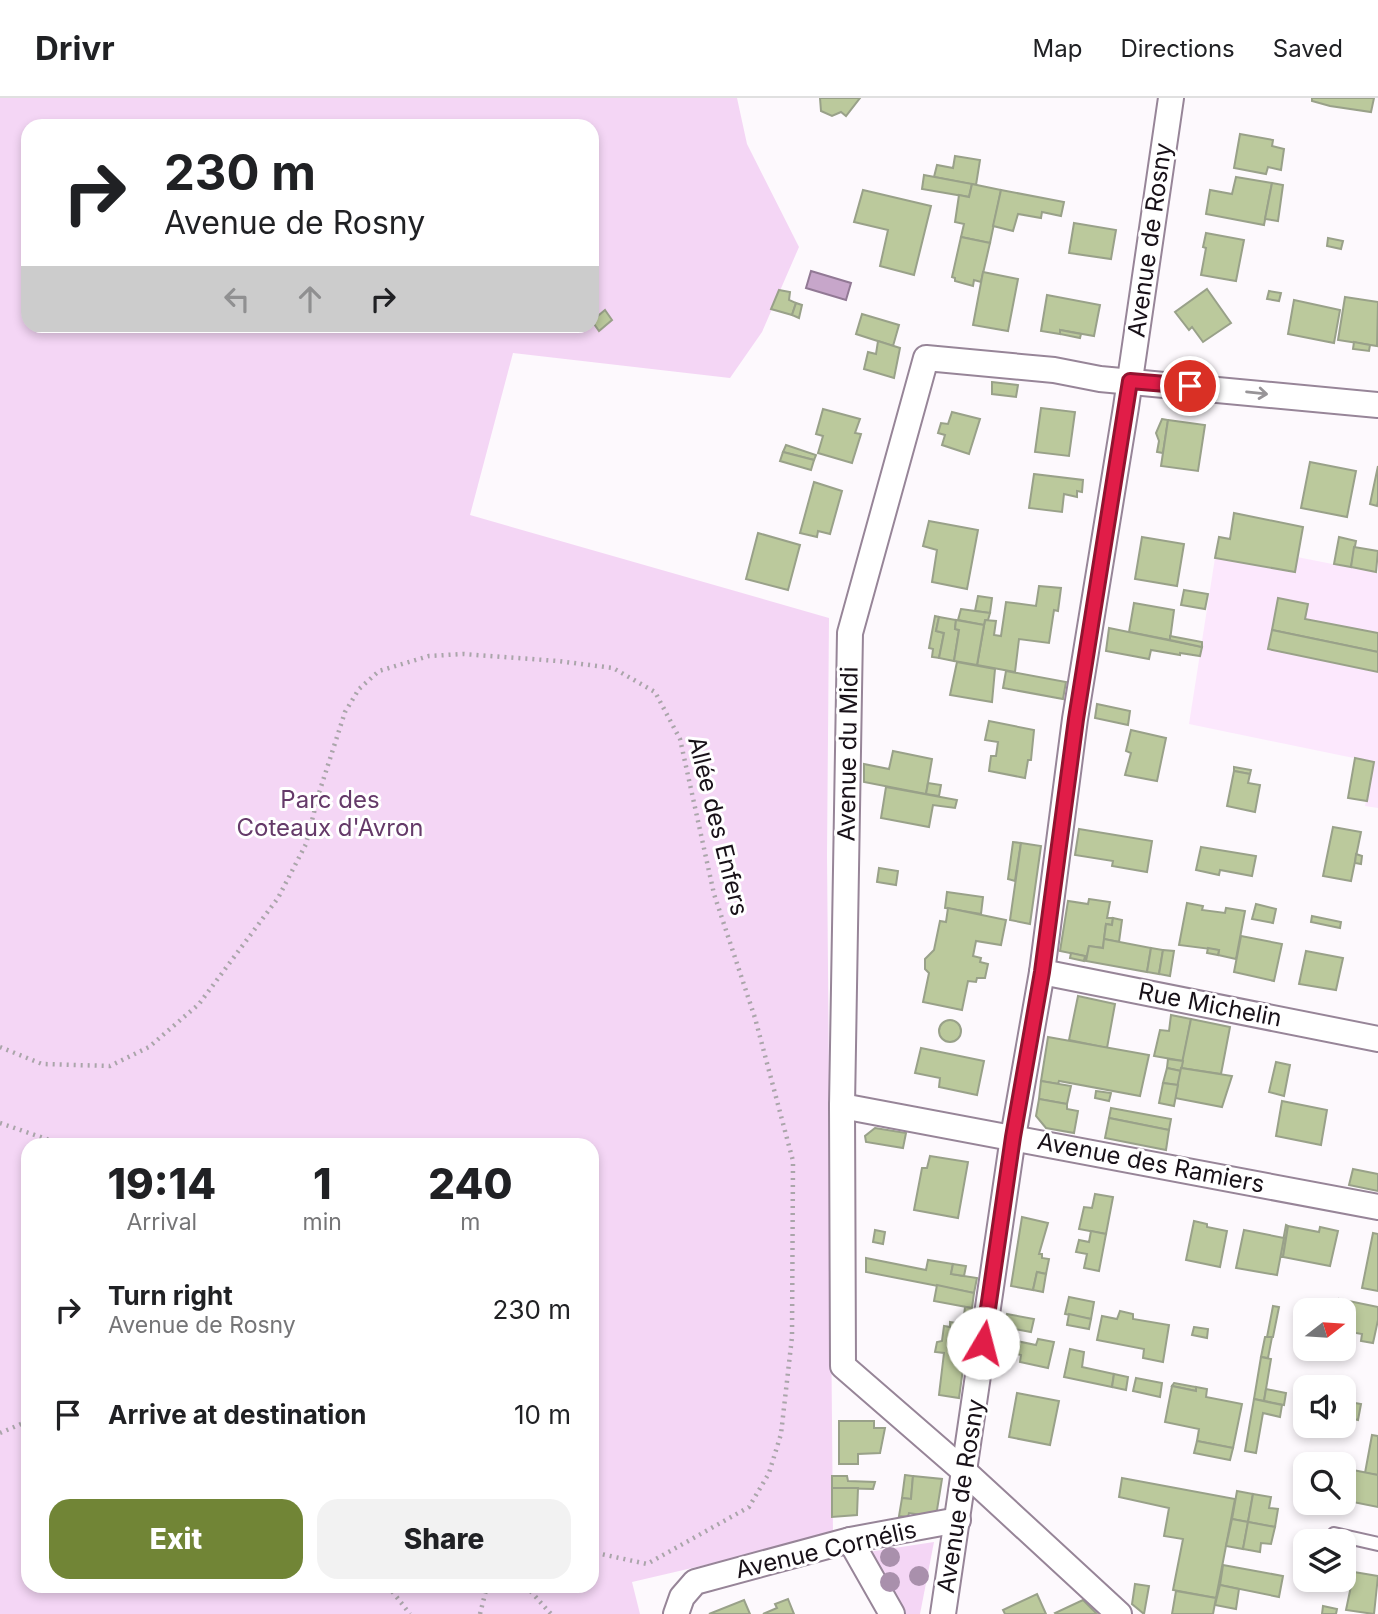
<!DOCTYPE html>
<html lang="en">
<head>
<meta charset="utf-8">
<style>
  :root { --surface:#fff; --page:#f2f2f2; --text:#202124; --muted:#757577; --line:#e0e0e0; --accent:#718536 }
  body { margin:0; font-family:Inter,sans-serif; background:var(--page); color:var(--text); height:100vh; display:flex; flex-direction:column; font-size:26px; white-space:nowrap }
  * { box-sizing:border-box; margin:0 }
  p { font-size:23px; color:var(--muted) }
  .icon { flex:none; width:38px; height:38px; fill:none; stroke:currentColor; stroke-width:2; stroke-linecap:round; stroke-linejoin:round }
  .map { position:relative; flex:1; overflow:hidden }
  .sheet { position:absolute; left:21px; top:1040px; width:578px; height:455px; display:flex; flex-direction:column; background:var(--surface); border-radius:21px; box-shadow:0 4px 10px #0003 }
  .sheet>* { flex:none }
  .guide { position:absolute; left:21px; top:21px; width:578px; height:214px; border-radius:21px; box-shadow:0 4px 10px #0003; background:#fff; color:var(--text); overflow:hidden }
  .needle { width:46px; rotate:73deg }
  .tools { position:absolute; left:1293px; top:1200px; display:grid; gap:14px }
  .tools a { display:grid; place-items:center; width:63px; height:63px; border-radius:14px; background:var(--surface); box-shadow:0 4px 10px #0003; font-size:35px }
  .pin { position:absolute; display:grid; place-items:center; width:60px; height:60px; color:#fff; margin:-30px; border:4px solid #fff; border-radius:50%; box-shadow:0 2px 7px #0007 }
  .me { position:absolute; width:77px; margin:-38px; rotate:8deg; stroke-linejoin:round; filter:drop-shadow(0 0 5px #0008) }
  .turn { display:flex; align-items:center; gap:24px; height:147px; padding:0 28px; font-size:32px }
  .turn .icon { width:91px; height:91px; stroke-width:2.5 }
  .turn b { display:block; font-size:49px; line-height:60px }
  .lanes { display:flex; align-items:center; height:66px; padding:0 28px; background:#0003; justify-content:center; gap:35px; direction:ltr }
  .lanes .off { opacity:.35 }
  .eta { display:flex; justify-content:space-evenly; align-items:center; height:119px; text-align:center }
  .eta b { font-size:42px; font-weight:800; line-height:49px }
  .cta { display:flex; gap:14px; margin-top:auto; padding:14px 28px }
  .cta a { flex:1; height:80px; border-radius:21px; background:var(--accent); color:#fff; font-size:28px; font-weight:800; line-height:80px; text-align:center }
  .cta a+a { background:var(--page); color:var(--text) }
  ul { padding:0; list-style:none }
  li { display:flex; align-items:center; gap:21px; height:105px; padding:0 28px }
  li div { flex:1 }
  li b { display:block; font-size:26px }
  li em { font-style:normal }
  header { display:flex; align-items:center; gap:42px; box-sizing:border-box; height:98px; padding:0 35px; background:var(--surface); border-bottom:2px solid var(--line) }
  header strong { font-size:33px }
  nav { display:flex; gap:38px; margin-inline-start:auto; font-size:24px }
  .map>svg:first-child { display:block }
</style>
</head>
<body>
<header>
<strong>Drivr</strong>
<nav><a>Map</a><a>Directions</a><a>Saved</a></nav>
</header>
<div class="map">
<svg width="1378" height="1516" viewBox="0 0 1378 1516">
  <rect width="100%" height="100%" fill="#fdf9fd"/>
  <polygon fill="#fce8fd" points="1297,459 1378,475 1378,710 1365,708 1373,664 1189,626 1215,460 1294,474"/>
  <g fill="#f4d6f5" fill-rule="evenodd">
    <path d="M 0,0 L 737,0 L 747,46 L 799,149 L 762,234 L 730,280 L 513,255 L 470,417 L 829,520 L 827,757 L 833,1437 L 632,1484 L 640,1516 L 0,1516 ZM 28,28 L 592,28 L 592,228 L 28,228 ZM 28,1046 L 592,1046 L 592,1488 L 28,1488 Z"/>
    <polygon points="934,1444 920,1516 906,1516 868,1454"/>
  </g>
  <polygon fill="#c7a6ca" stroke="#927995" stroke-width="2" points="811,173 851,185 846,202 806,190"/>
  <g fill="#bbc99c" stroke="#99a189" stroke-width="2">
    <polygon points="820,0 860,0 846,18 841,14 832,18 821,13"/>
    <polygon points="1312,0 1374,0 1371,14 1330,8 1312,3"/>
    <polygon points="1240,36 1273,42 1272,48 1284,51 1281,72 1268,69 1266,76 1234,70"/>
    <polygon points="955,58 980,62 976,87 934,79 937,67 953,70"/>
    <polygon points="924,77 972,86 969,99 922,91"/>
    <polygon points="1236,79 1272,85 1264,127 1206,116 1210,92 1232,96"/>
    <polygon points="1272,85 1283,87 1278,123 1265,121"/>
    <polygon points="972,86 1001,92 990,145 961,139 964,126 955,124 959,97 969,99"/>
    <polygon points="863,92 931,108 914,177 880,168 888,132 854,124"/>
    <polygon points="1001,92 1064,104 1061,118 1042,114 1041,120 1018,116 1013,133 993,128"/>
    <polygon points="1074,125 1116,132 1111,161 1069,155"/>
    <polygon points="1206,135 1244,142 1236,183 1201,177 1206,150 1203,149"/>
    <polygon points="961,139 990,145 981,184 974,182 973,188 955,183 955,180 952,179"/>
    <polygon points="1328,140 1343,143 1341,151 1327,148"/>
    <polygon points="983,174 1018,181 1008,233 973,227"/>
    <polygon points="1207,191 1231,225 1203,244 1192,229 1189,232 1175,214"/>
    <polygon points="779,192 790,194 789,202 796,205 792,217 771,211"/>
    <polygon points="1269,193 1281,195 1279,203 1267,201"/>
    <polygon points="1047,197 1100,207 1094,238 1060,232 1060,236 1041,233"/>
    <polygon points="1345,199 1378,204 1377,248 1338,242"/>
    <polygon points="1294,202 1340,212 1334,245 1288,236"/>
    <polygon points="796,205 802,207 799,220 792,217"/>
    <polygon points="605,212 612,222 599,233 592,223"/>
    <polygon points="862,216 899,227 893,248 856,236"/>
    <polygon points="1060,232 1081,236 1080,240 1060,236"/>
    <polygon points="878,243 900,250 894,280 864,271 868,254 876,256"/>
    <polygon points="1354,244 1370,247 1369,253 1353,251"/>
    <polygon points="992,284 1018,287 1016,299 992,296"/>
    <polygon points="1041,310 1075,314 1069,358 1035,354"/>
    <polygon points="823,311 860,321 855,335 861,336 852,365 818,355 823,338 816,336"/>
    <polygon points="952,314 980,321 969,356 942,347 945,337 938,335 941,325 948,326"/>
    <polygon points="1162,321 1168,322 1163,355 1157,354 1159,343 1156,335"/>
    <polygon points="1168,322 1205,327 1198,373 1161,368"/>
    <polygon points="786,347 816,357 814,362 783,354"/>
    <polygon points="783,354 814,362 811,372 780,363"/>
    <polygon points="1310,364 1356,373 1347,419 1301,410"/>
    <polygon points="1378,368 1378,403 1377,408 1370,406"/>
    <polygon points="1034,376 1083,382 1082,394 1077,393 1077,399 1064,396 1062,414 1029,410"/>
    <polygon points="814,384 842,393 830,436 818,433 817,439 800,435"/>
    <polygon points="1234,415 1303,429 1295,474 1215,460 1219,439 1230,441"/>
    <polygon points="929,423 978,432 967,491 932,484 937,452 923,448"/>
    <polygon points="758,435 800,447 788,492 746,481"/>
    <polygon points="1142,439 1184,446 1177,488 1135,481"/>
    <polygon points="1339,439 1356,443 1351,469 1334,466"/>
    <polygon points="1354,449 1378,453 1376,474 1351,469"/>
    <polygon points="1039,488 1061,490 1058,513 1054,512 1049,545 1019,541 1015,574 977,567 985,522 996,523 994,537 1001,538 1006,504 1036,508"/>
    <polygon points="1184,492 1208,496 1205,511 1181,507"/>
    <polygon points="978,498 992,500 990,515 975,513"/>
    <polygon points="1278,500 1308,506 1305,521 1378,535 1378,554 1272,532"/>
    <polygon points="1134,505 1174,512 1170,542 1129,534"/>
    <polygon points="961,511 990,515 988,522 985,522 984,527 958,522"/>
    <polygon points="935,518 939,519 936,533 944,535 939,560 932,559 933,551 929,550"/>
    <polygon points="939,519 956,522 955,531 959,532 954,563 939,560 944,535 936,533"/>
    <polygon points="956,522 984,527 977,567 954,563 959,532 955,531"/>
    <polygon points="1109,530 1202,549 1200,558 1180,555 1180,557 1151,552 1149,561 1106,553"/>
    <polygon points="1272,532 1378,554 1378,574 1268,551"/>
    <polygon points="1170,538 1202,544 1202,549 1170,542"/>
    <polygon points="957,564 995,571 992,604 950,597"/>
    <polygon points="1006,573 1066,584 1063,601 1003,590"/>
    <polygon points="1097,606 1130,613 1128,627 1095,620"/>
    <polygon points="989,623 1034,632 1031,662 1028,662 1025,680 989,673 991,658 996,658 998,644 985,642"/>
    <polygon points="1131,632 1166,640 1157,683 1125,677 1131,655 1126,653"/>
    <polygon points="893,653 932,661 926,696 864,684 864,666 889,671"/>
    <polygon points="1355,660 1374,664 1367,703 1348,700"/>
    <polygon points="1234,669 1251,672 1250,676 1234,673"/>
    <polygon points="1234,673 1250,676 1248,685 1260,687 1255,714 1227,708"/>
    <polygon points="928,685 941,687 939,698 926,696"/>
    <polygon points="886,689 957,702 955,710 933,707 929,729 881,720"/>
    <polygon points="1333,729 1361,734 1351,783 1323,778"/>
    <polygon points="1079,731 1152,743 1147,774 1112,768 1113,763 1075,757"/>
    <polygon points="1013,744 1021,745 1015,783 1008,781"/>
    <polygon points="1021,745 1041,748 1030,826 1010,822"/>
    <polygon points="1201,749 1256,758 1252,778 1220,772 1219,777 1196,772"/>
    <polygon points="1356,756 1362,758 1361,766 1355,765"/>
    <polygon points="879,770 898,773 896,787 877,784"/>
    <polygon points="947,794 983,799 981,816 945,810"/>
    <polygon points="1089,801 1110,804 1107,820 1113,820 1112,827 1106,826 1103,850 1089,848 1086,863 1085,858 1060,853 1068,803 1088,806"/>
    <polygon points="1187,805 1203,808 1202,812 1225,815 1226,810 1245,813 1236,861 1218,857 1219,852 1179,847"/>
    <polygon points="1256,806 1276,811 1273,825 1252,821"/>
    <polygon points="948,810 1006,822 1001,847 976,843 973,858 981,860 980,864 988,866 985,880 977,880 976,884 968,883 962,912 923,904 929,875 925,871 925,861 934,852 940,823 946,824"/>
    <polygon points="1312,818 1341,824 1340,830 1311,824"/>
    <polygon points="1113,820 1122,822 1119,844 1104,841 1106,826 1112,827"/>
    <polygon points="1241,838 1282,846 1274,883 1234,874"/>
    <polygon points="1104,841 1151,850 1147,874 1086,863 1089,848 1103,850"/>
    <polygon points="1151,850 1163,852 1159,876 1147,874"/>
    <polygon points="1208,850 1219,852 1218,857 1207,855"/>
    <polygon points="1163,852 1174,853 1170,878 1159,876"/>
    <polygon points="1306,853 1343,860 1336,892 1299,886"/>
    <polygon points="1071,855 1085,858 1084,863 1070,860"/>
    <polygon points="1078,898 1115,906 1107,950 1069,942"/>
    <polygon points="1171,917 1191,921 1183,963 1154,958 1160,932 1169,933"/>
    <polygon points="1191,921 1230,929 1221,976 1181,970"/>
    <circle cx="950" cy="933" r="11"/>
    <polygon points="1048,939 1149,957 1140,998 1059,983 1058,986 1041,983"/>
    <polygon points="921,950 984,963 977,997 939,989 940,980 915,975"/>
    <polygon points="1168,961 1183,963 1181,973 1167,970"/>
    <polygon points="1276,964 1290,967 1284,998 1269,994"/>
    <polygon points="1167,970 1181,973 1178,987 1163,985"/>
    <polygon points="1181,970 1232,978 1222,1009 1175,1000"/>
    <polygon points="1041,983 1071,988 1067,1006 1039,1001"/>
    <polygon points="1163,985 1178,987 1174,1008 1159,1005"/>
    <polygon points="1096,993 1111,995 1109,1003 1095,1000"/>
    <polygon points="1039,1001 1067,1006 1067,1011 1078,1013 1074,1035 1046,1030 1036,1018"/>
    <polygon points="1282,1003 1327,1012 1321,1047 1276,1038"/>
    <polygon points="1111,1010 1171,1021 1169,1032 1109,1020"/>
    <polygon points="1109,1020 1169,1032 1166,1052 1105,1040"/>
    <polygon points="875,1030 906,1035 903,1050 866,1044 865,1038"/>
    <polygon points="930,1058 968,1064 958,1120 914,1112 922,1070 927,1070"/>
    <polygon points="1353,1071 1378,1076 1378,1093 1349,1087"/>
    <polygon points="1095,1096 1113,1099 1106,1136 1079,1131 1084,1109 1092,1110"/>
    <polygon points="1022,1119 1048,1125 1039,1156 1042,1156 1042,1160 1049,1161 1046,1176 1037,1174 1033,1192 1011,1188"/>
    <polygon points="1194,1123 1207,1126 1207,1129 1227,1133 1220,1169 1186,1162"/>
    <polygon points="1286,1127 1288,1128 1283,1159 1280,1159"/>
    <polygon points="1288,1128 1319,1134 1320,1129 1338,1133 1330,1168 1283,1159"/>
    <polygon points="875,1132 885,1134 883,1146 873,1144"/>
    <polygon points="1244,1132 1284,1140 1277,1177 1236,1170"/>
    <polygon points="1091,1133 1106,1136 1099,1173 1084,1170 1087,1156 1076,1154 1079,1142 1089,1144"/>
    <polygon points="1373,1135 1378,1136 1378,1193 1362,1190"/>
    <polygon points="866,1160 926,1172 928,1162 953,1166 951,1176 977,1180 974,1195 866,1174"/>
    <polygon points="953,1166 966,1168 964,1178 951,1176"/>
    <polygon points="1037,1174 1046,1176 1043,1194 1033,1192"/>
    <polygon points="937,1187 974,1195 972,1210 934,1203"/>
    <polygon points="1069,1199 1094,1204 1091,1221 1065,1216"/>
    <polygon points="1339,1201 1378,1209 1378,1222 1373,1245 1361,1243 1362,1236 1350,1234 1351,1229 1344,1228 1344,1213 1336,1213"/>
    <polygon points="1273,1208 1279,1209 1273,1239 1267,1239"/>
    <polygon points="965,1209 972,1210 969,1227 963,1226"/>
    <polygon points="1120,1213 1133,1216 1133,1221 1169,1227 1163,1264 1143,1260 1144,1251 1097,1242 1102,1218 1117,1221"/>
    <polygon points="1007,1216 1034,1221 1031,1234 1004,1229"/>
    <polygon points="1069,1216 1091,1221 1089,1231 1067,1227"/>
    <polygon points="950,1224 969,1227 959,1300 939,1297 944,1255 935,1254 937,1244 942,1243 944,1228 950,1229"/>
    <polygon points="1194,1229 1208,1231 1207,1240 1192,1237"/>
    <polygon points="1265,1239 1272,1239 1268,1260 1261,1259"/>
    <polygon points="1002,1240 1036,1247 1038,1241 1054,1244 1048,1270 1020,1264 1021,1257 1000,1253"/>
    <polygon points="1070,1251 1084,1254 1082,1269 1114,1276 1112,1289 1064,1279"/>
    <polygon points="1261,1259 1271,1261 1264,1303 1254,1301"/>
    <polygon points="1114,1276 1128,1279 1126,1292 1112,1289"/>
    <polygon points="1136,1280 1162,1285 1160,1299 1133,1293"/>
    <polygon points="1174,1285 1196,1289 1196,1293 1172,1288"/>
    <polygon points="1172,1288 1196,1293 1196,1289 1207,1291 1206,1299 1242,1306 1233,1350 1197,1343 1199,1331 1165,1324"/>
    <polygon points="1266,1291 1286,1295 1284,1307 1264,1303"/>
    <polygon points="1303,1291 1306,1291 1306,1311 1300,1310"/>
    <polygon points="1017,1295 1059,1303 1050,1347 1009,1339"/>
    <polygon points="1254,1301 1282,1307 1280,1319 1263,1315 1256,1355 1245,1353"/>
    <polygon points="1344,1303 1361,1306 1358,1322 1344,1319"/>
    <polygon points="839,1323 874,1323 874,1330 885,1330 880,1355 858,1356 858,1366 839,1366"/>
    <polygon points="1372,1337 1378,1338 1378,1377 1365,1375"/>
    <polygon points="1197,1343 1233,1350 1230,1362 1194,1355"/>
    <polygon points="1353,1372 1378,1377 1378,1409 1348,1403"/>
    <polygon points="905,1377 913,1378 911,1401 902,1400"/>
    <polygon points="832,1378 847,1378 848,1383 875,1384 873,1391 832,1390"/>
    <polygon points="913,1378 942,1381 937,1412 929,1418 909,1415 908,1419 899,1418 902,1400 911,1401"/>
    <polygon points="1122,1380 1235,1401 1216,1500 1173,1492 1183,1441 1164,1438 1169,1410 1119,1399"/>
    <polygon points="832,1390 858,1390 857,1417 832,1419"/>
    <polygon points="1237,1393 1253,1396 1248,1424 1232,1421"/>
    <polygon points="1253,1396 1271,1399 1269,1410 1278,1411 1275,1429 1248,1424"/>
    <polygon points="1232,1421 1248,1424 1243,1451 1226,1448"/>
    <polygon points="1248,1424 1275,1429 1271,1446 1261,1445 1260,1454 1243,1451"/>
    <polygon points="1223,1467 1283,1478 1279,1499 1220,1487"/>
    <polygon points="1354,1474 1378,1478 1374,1516 1346,1512"/>
    <polygon points="1135,1486 1149,1488 1144,1516 1132,1506"/>
    <polygon points="1220,1487 1239,1491 1236,1511 1215,1507"/>
    <polygon points="1176,1493 1216,1500 1213,1516 1172,1516"/>
    <polygon points="1037,1496 1046,1516 1005,1516 1003,1512"/>
    <polygon points="788,1501 794,1516 763,1516 777,1510 775,1506"/>
    <polygon points="744,1502 750,1516 709,1516"/>
    <polygon points="1083,1502 1097,1516 1056,1516 1055,1515"/>
    <polygon points="1323,1508 1337,1511 1336,1516 1322,1516"/>
  </g>
  <g fill="none" stroke-linecap="round" stroke-linejoin="round">
    <g stroke="#978598" stroke-width="16">
      <polyline id="lane" points="1334,1436 1378,1446"/>
    </g>
    <g stroke="#978598" stroke-width="28">
      <g id="street">
        <polyline points="1042,874 1378,941"/>
        <polyline points="842,1008 1378,1109"/>
        <polyline points="850,1442 892,1516"/>
        <polyline points="676,1516 682,1499 695,1484 850,1442 958,1422"/>
        <polyline points="943,1516 1013,1039 1042,874 1075,621 1126,309 1171,0"/>
        <polyline points="1119,1516 965,1374 843,1268 842,1008 850,535 926,260 1054,272 1100,281 1378,307"/>
      </g>
    </g>
    <g stroke="#aaa5aa" stroke-width="4.5" stroke-dasharray="2 5" stroke-linecap="butt">
      <polyline points="0,949 42,966 110,968 149,949 199,906 278,800 306,746 319,695 345,614 359,591 379,573 429,558 463,556 558,563 613,570 655,594 680,641 714,796 755,920 793,1063 792,1239 781,1336 769,1375 749,1409 647,1466 592,1454"/>
      <polyline points="0,1025 61,1046"/>
      <polyline points="0,1335 28,1323"/>
      <polyline points="388,1488 410,1516"/>
      <polyline points="526,1488 551,1516"/>
      <polyline points="480,1516 487,1488"/>
    </g>
    <use href="#lane" stroke="#fff" stroke-width="12"/>
    <use href="#street" stroke="#fff" stroke-width="24"/>
  </g>
  <g fill="#a990ac">
    <circle cx="890" cy="1459" r="10"/>
    <circle cx="919" cy="1478" r="10"/>
    <circle cx="890" cy="1484" r="10"/>
  </g>
  <defs><path id="oneway-shaft" d="M-6 0H5M1.5-3L5.5 0L1.5 3" fill="none" stroke-width="1.6" stroke-linecap="round" stroke-linejoin="round" transform="scale(1.75)"/></defs>
  <use stroke="#979497" href="#oneway-shaft" transform="translate(1257 295) rotate(6)"/>
  <g fill="none" stroke-linecap="round" stroke-linejoin="round">
    <g stroke="#92132f" stroke-width="18">
      <polyline id="route" points="983,1245 1013,1039 1042,874 1076,621 1130,283 1190,288"/>
    </g>
    <use href="#route" stroke="#e11d48" stroke-width="12"/>
  </g>
  <g text-anchor="middle" stroke-width="6" stroke-linejoin="round" paint-order="stroke">
    <g font-size="24" fill="#181118" stroke="#fff">
      <text transform="translate(1150 142) rotate(-82)" y="8">Avenue de Rosny</text>
      <text transform="translate(848 656) rotate(-89)" y="8">Avenue du Midi</text>
      <text transform="translate(718 728) rotate(76)" y="8">Allée des Enfers</text>
      <text transform="translate(1210 907) rotate(11)" y="8">Rue Michelin</text>
      <text transform="translate(1151 1065) rotate(11)" y="8">Avenue des Ramiers</text>
      <text transform="translate(961 1398) rotate(-81)" y="8">Avenue de Rosny</text>
      <text transform="translate(826 1452) rotate(-13)" y="8">Avenue Cornélis</text>
    </g>
    <g font-size="24" fill="#653a69" stroke="#fff">
      <text x="330" y="710">Parc des<tspan x="330" dy="28">Coteaux d'Avron</tspan></text>
    </g>
  </g>
</svg>
<div class="tools">
<a><svg class="needle" viewBox="-14 -14 28 28"><path d="M0-13l5 13h-10z" fill="#e53935"/><path d="M0 13l5-13h-10z" fill="#757577"/></svg></a>
<a><svg class="icon" aria-label="sound" viewBox="0 0 24 24"><path d="M4 9h4l5-4v14l-5-4H4zM17 9q2 3 0 6"/></svg></a>
<a><svg class="icon" aria-label="search" viewBox="0 0 24 24"><circle cx="10" cy="10" r="6"/><path d="M15 15l6 6"/></svg></a>
<a><svg class="icon" aria-label="layers" viewBox="0 0 24 24"><path d="M12 4l9 5-9 5-9-5zM3 14l9 5 9-5"/></svg></a>
</div>
<div class="pin" style="left:1190px;top:288px;background:#d93025"><svg class="icon" aria-label="arrive" viewBox="0 0 24 24"><path d="M6 21V4h12l-3 4 3 4H6"/></svg></div>
<svg class="me" style="left:983px;top:1245px" viewBox="-20 -20 40 40"><circle r="19" fill="#fff"/><path d="M0-13L10 11 0 6-10 11z" fill="#e11d48"/></svg>
<div class="guide">
<div class="turn"><svg class="icon" aria-label="right" viewBox="0 0 24 24"><path d="M7 20v-9h11M14 6l5 5-5 5"/></svg><div><b>230 m</b>Avenue de Rosny</div></div>
<div class="lanes"><svg class="icon off" aria-label="left" viewBox="0 0 24 24"><path d="M17 20v-9H6M10 6l-5 5 5 5"/></svg><svg class="icon off" aria-label="ahead" viewBox="0 0 24 24"><path d="M12 20V5M6 11l6-6 6 6"/></svg><svg class="icon" aria-label="right" viewBox="0 0 24 24"><path d="M7 20v-9h11M14 6l5 5-5 5"/></svg></div>
</div>
<section class="sheet">
<div class="eta">
<div><b>19:14</b><p>Arrival</p></div>
<div><b>1</b><p>min</p></div>
<div><b>240</b><p>m</p></div>
</div>
<ul>
<li><svg class="icon" aria-label="right" viewBox="0 0 24 24"><path d="M7 20v-9h11M14 6l5 5-5 5"/></svg><div><b>Turn right</b><p>Avenue de Rosny</p></div><em>230 m</em></li>
<li><svg class="icon" aria-label="arrive" viewBox="0 0 24 24"><path d="M6 21V4h12l-3 4 3 4H6"/></svg><div><b>Arrive at destination</b></div><em>10 m</em></li>
</ul>
<div class="cta"><a>Exit</a><a>Share</a></div>
</section>
</div>
</body>
</html>
